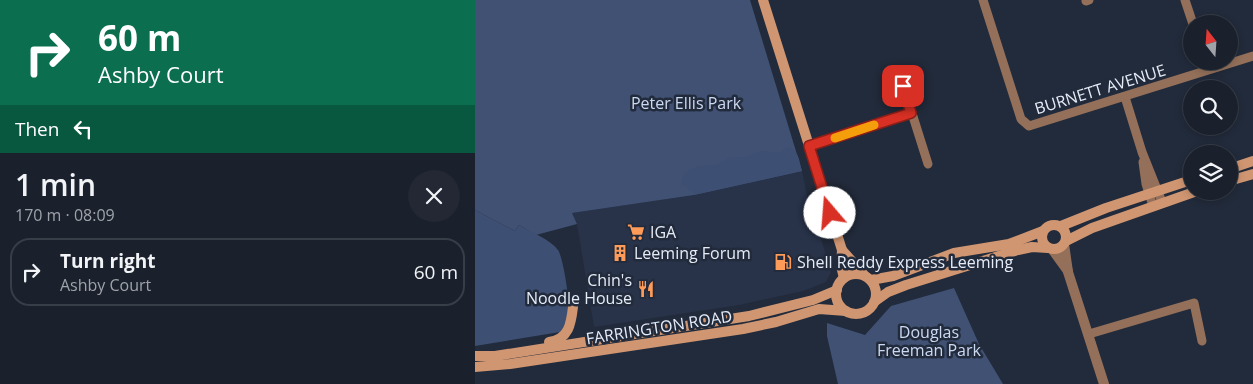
<!DOCTYPE html>
<html lang="en">
<head>
<meta charset="utf-8">
<style>
  :root { --surface:#1a202c; --page:#232834; --text:#f1f3f6; --muted:#9fa3a9; --line:#383e48 }
  body { margin:0; font-family:"Open Sans",sans-serif; background:var(--page); color:var(--text); height:100vh; display:flex; flex-direction:column; font-size:19px; white-space:nowrap }
  * { box-sizing:border-box; margin:0 }
  p { font-size:16px; color:var(--muted) }
  .icon { flex:none; width:28px; height:28px; fill:none; stroke:currentColor; stroke-width:2; stroke-linecap:round; stroke-linejoin:round }
  .map { position:relative; flex:1; overflow:hidden }
  .details { display:flex; flex-direction:column; background:var(--surface); width:475px }
  .details>* { flex:none }
  .top-card { background:#0b6e4f; color:#fff; overflow:hidden }
  .needle { width:32px; rotate:343deg }
  .tools { position:absolute; left:708px; top:15px; display:grid; gap:10px }
  .tools a { display:grid; place-items:center; width:55px; height:55px; border-radius:50%; background:var(--surface); box-shadow:0 2px 8px #0003,0 0 0 1px var(--line); font-size:25px }
  .pin { position:absolute; display:grid; place-items:center; width:42px; height:42px; color:#fff; margin:-21px; border-radius:10px; box-shadow:0 2px 8px #0006 }
  .me { position:absolute; width:55px; margin:-28px; rotate:342deg; stroke-linejoin:round; filter:drop-shadow(0 0 4px #0008) }
  .turn { display:flex; align-items:center; gap:18px; height:105px; padding:0 15px; font-size:22px }
  .turn .icon { width:65px; height:65px; stroke-width:2.5 }
  .turn b { display:block; font-size:35px; line-height:42px }
  .then { display:flex; align-items:center; height:48px; padding:0 15px; background:#0003; gap:10px; font-size:19px }
  .round { display:grid; place-items:center; flex:none; width:52px; height:52px; border-radius:26px; background:var(--page) }
  .head { display:flex; align-items:center; justify-content:space-between; height:85px; padding:0 15px }
  h1 { font-size:30px; font-weight:600; line-height:38px }
  ul { padding:0; list-style:none }
  li { display:flex; align-items:center; gap:15px; height:68px; margin:0 10px 8px; padding:0 5px; border:2px solid var(--line); border-radius:20px }
  li div { flex:1 }
  li b { display:block; font-size:19px }
  li em { font-style:normal }
  main { display:flex; flex:1; min-height:0 }
  .map>svg:first-child { display:block }
</style>
</head>
<body>
<main>
<section class="details">
<div class="top-card">
<div class="turn"><svg class="icon" aria-label="right" viewBox="0 0 24 24"><path d="M7 20v-9h11M14 6l5 5-5 5"/></svg><div><b>60 m</b>Ashby Court</div></div>
<div class="then">Then<svg class="icon" aria-label="left" viewBox="0 0 24 24"><path d="M17 20v-9H6M10 6l-5 5 5 5"/></svg></div>
</div>
<div class="head"><div><h1>1 min</h1><p>170 m · 08:09</p></div><a class="round"><svg class="icon" aria-label="close" viewBox="0 0 24 24"><path d="M6 6l12 12M18 6L6 18"/></svg></a></div>
<ul>
<li><svg class="icon" aria-label="right" viewBox="0 0 24 24"><path d="M7 20v-9h11M14 6l5 5-5 5"/></svg><div><b>Turn right</b><p>Ashby Court</p></div><em>60 m</em></li>
</ul>
</section>
<div class="map">
<svg width="778" height="384" viewBox="0 0 778 384">
  <rect width="100%" height="100%" fill="#222b3b"/>
  <polygon fill="#28334a" points="327,171 332,196 355,267 356,272 351,282 328,291 264,305 119,327 102,224 97,213 219,195"/>
  <g fill="#405174">
    <polygon points="0,0 275,0 327,171 219,195 97,213 102,224 61,235 44,225 40,231 0,210"/>
    <polygon points="479,288 504,344 528,384 363,384 352,336 352,323 390,335 416,306"/>
  </g>
  <g fill="#3d4f73">
    <path d="M 311,147 C 324,148 324,161 327,171 L 219,195 L 218,191 L 206,184 L 209,173 L 224,166 L 242,165 L 256,157 L 270,157 L 286,151 L 305,153 Z"/>
    <path d="M 0,210 L 40,231 L 44,225 C 55,232 75,239 83,250 C 89,259 97,314 93,323 C 92,326 88,330 85,332 L 0,346 Z"/>
  </g>
  <g fill="none" stroke-linecap="round" stroke-linejoin="round">
    <g stroke="#94705a" stroke-width="9">
      <polyline points="508,0 546,119 554,126 778,56"/>
      <polyline points="710,0 718,24"/>
      <polyline points="611,1 614,0"/>
      <polyline points="424,72 453,164"/>
      <polyline points="650,97 667,152 687,202"/>
      <polyline points="334,146 436,113"/>
      <polyline points="668,162 671,184 678,206"/>
      <polyline points="614,334 719,303 727,341"/>
    </g>
    <g stroke="#94705a" stroke-width="10">
      <polyline points="589,244 593,272 629,384"/>
      <polyline points="577,249 593,271"/>
    </g>
    <g stroke="#d09672" stroke-width="10">
      <polyline points="288,0 367,250 366,266 369,278"/>
      <polyline points="754,169 778,161"/>
      <polyline points="754,181 778,174"/>
      <circle cx="579" cy="237" r="12"/>
      <polyline points="586,226 631,208 716,180"/>
      <polyline points="591,241 617,228 722,191"/>
      <polyline points="367,250 390,276"/>
      <circle cx="381" cy="294" r="20"/>
      <polyline points="396,280 418,276 479,253 534,244 568,231"/>
      <polyline points="399,302 413,292 431,285 543,250 557,247 573,248"/>
      <path d="M 74,342 C 94,339 96,324 98,307"/>
      <polyline points="0,356 20,356 274,316 338,300 362,290"/>
      <polyline points="0,367 35,364 268,329 301,322 344,309 371,311"/>
    </g>
  </g>
  <g fill="none" stroke-linecap="round" stroke-linejoin="round">
    <g stroke="#8d1f18" stroke-width="12">
      <polyline id="route" points="355,213 334,146 436,113 428,86"/>
    </g>
    <use href="#route" stroke="#d93025" stroke-width="9"/>
    <polyline stroke="#f59e0b" stroke-width="9" points="360,138 399,125"/>
  </g>
  <defs>
    <g id="supermarket-bare" transform="scale(1.35)"><path d="M-6-5.5h2.5l.6 2H6L4.5 2H-2.5L-4.4-4H-6ZM-1.5 3.2a1.3 1.3 0 1 0 .1 0ZM3 3.2a1.3 1.3 0 1 0 .1 0Z" fill="#fe9b59" stroke="#222b3b" stroke-width="2.5" paint-order="stroke"/></g>
    <g id="building-bare" transform="scale(1.35)"><path d="M-4-6H4V6H1V3H-1V6H-4ZM-2.5-4.3h1.7v1.8h-1.7ZM.8-4.3h1.7v1.8H.8ZM-2.5-1h1.7V.8h-1.7ZM.8-1h1.7V.8H.8Z" fill="#fe9b59" stroke="#222b3b" stroke-width="2.5" paint-order="stroke"/></g>
    <g id="fuel-bare" transform="scale(1.35)"><path d="M-5.5-6h7V0h2V4h1.3V-2.5L3-4.5l.8-.8L6-3V5H2.5V1h-1V6h-7ZM-4.2-4.7v3.2H.2V-4.7Z" fill="#fe9b59" stroke="#222b3b" stroke-width="2.5" paint-order="stroke"/></g>
    <g id="restaurant-bare" transform="scale(1.35)"><path d="M-5-6h1v4h1v-4h1v4h1v-4h1v5L-1.5 .5V6h-2V.5L-5-1ZM5-6V6H3V1.5H1.5Q1.5-4 5-6Z" fill="#fe9b59" stroke="#222b3b" stroke-width="2.5" paint-order="stroke"/></g>
  </defs>
  <g fill-rule="evenodd">
    <use href="#supermarket-bare" x="161" y="232"/>
    <use href="#building-bare" x="145" y="253"/>
    <use href="#fuel-bare" x="308" y="262"/>
    <use href="#restaurant-bare" x="171" y="289"/>
  </g>
  <g text-anchor="middle" stroke-width="5" stroke-linejoin="round" paint-order="stroke">
    <g font-size="16" fill="#e6ecf7" stroke="#222b3b">
      <text transform="translate(625 89) rotate(-17)" y="6">BURNETT AVENUE</text>
      <text transform="translate(184 327) rotate(-9)" y="6">FARRINGTON ROAD</text>
    </g>
    <g font-size="16" fill="#ccd9f3" stroke="#222b3b">
      <text x="211" y="109">Peter Ellis Park</text>
      <text x="454" y="338">Douglas<tspan x="454" dy="18">Freeman Park</tspan></text>
    </g>
    <g font-size="16" fill="#e6ecf7" stroke="#222b3b" text-anchor="start">
      <text x="175" y="238">IGA</text>
      <text x="159" y="259">Leeming Forum</text>
      <text x="322" y="268">Shell Reddy Express Leeming</text>
      <text x="157" y="286" text-anchor="end">Chin's<tspan x="157" dy="18">Noodle House</tspan></text>
    </g>
  </g>
</svg>
<div class="tools">
<a><svg class="needle" viewBox="-14 -14 28 28"><path d="M0-13l5 13h-10z" fill="#e53935"/><path d="M0 13l5-13h-10z" fill="#9fa3a9"/></svg></a>
<a><svg class="icon" aria-label="search" viewBox="0 0 24 24"><circle cx="10" cy="10" r="6"/><path d="M15 15l6 6"/></svg></a>
<a><svg class="icon" aria-label="layers" viewBox="0 0 24 24"><path d="M12 4l9 5-9 5-9-5zM3 14l9 5 9-5"/></svg></a>
</div>
<div class="pin" style="left:428px;top:86px;background:#d93025"><svg class="icon" aria-label="arrive" viewBox="0 0 24 24"><path d="M6 21V4h12l-3 4 3 4H6"/></svg></div>
<svg class="me" style="left:355px;top:213px" viewBox="-20 -20 40 40"><circle r="19" fill="#fff"/><path d="M0-13L10 11 0 6-10 11z" fill="#d93025"/></svg>
</div>
</main>
</body>
</html>
